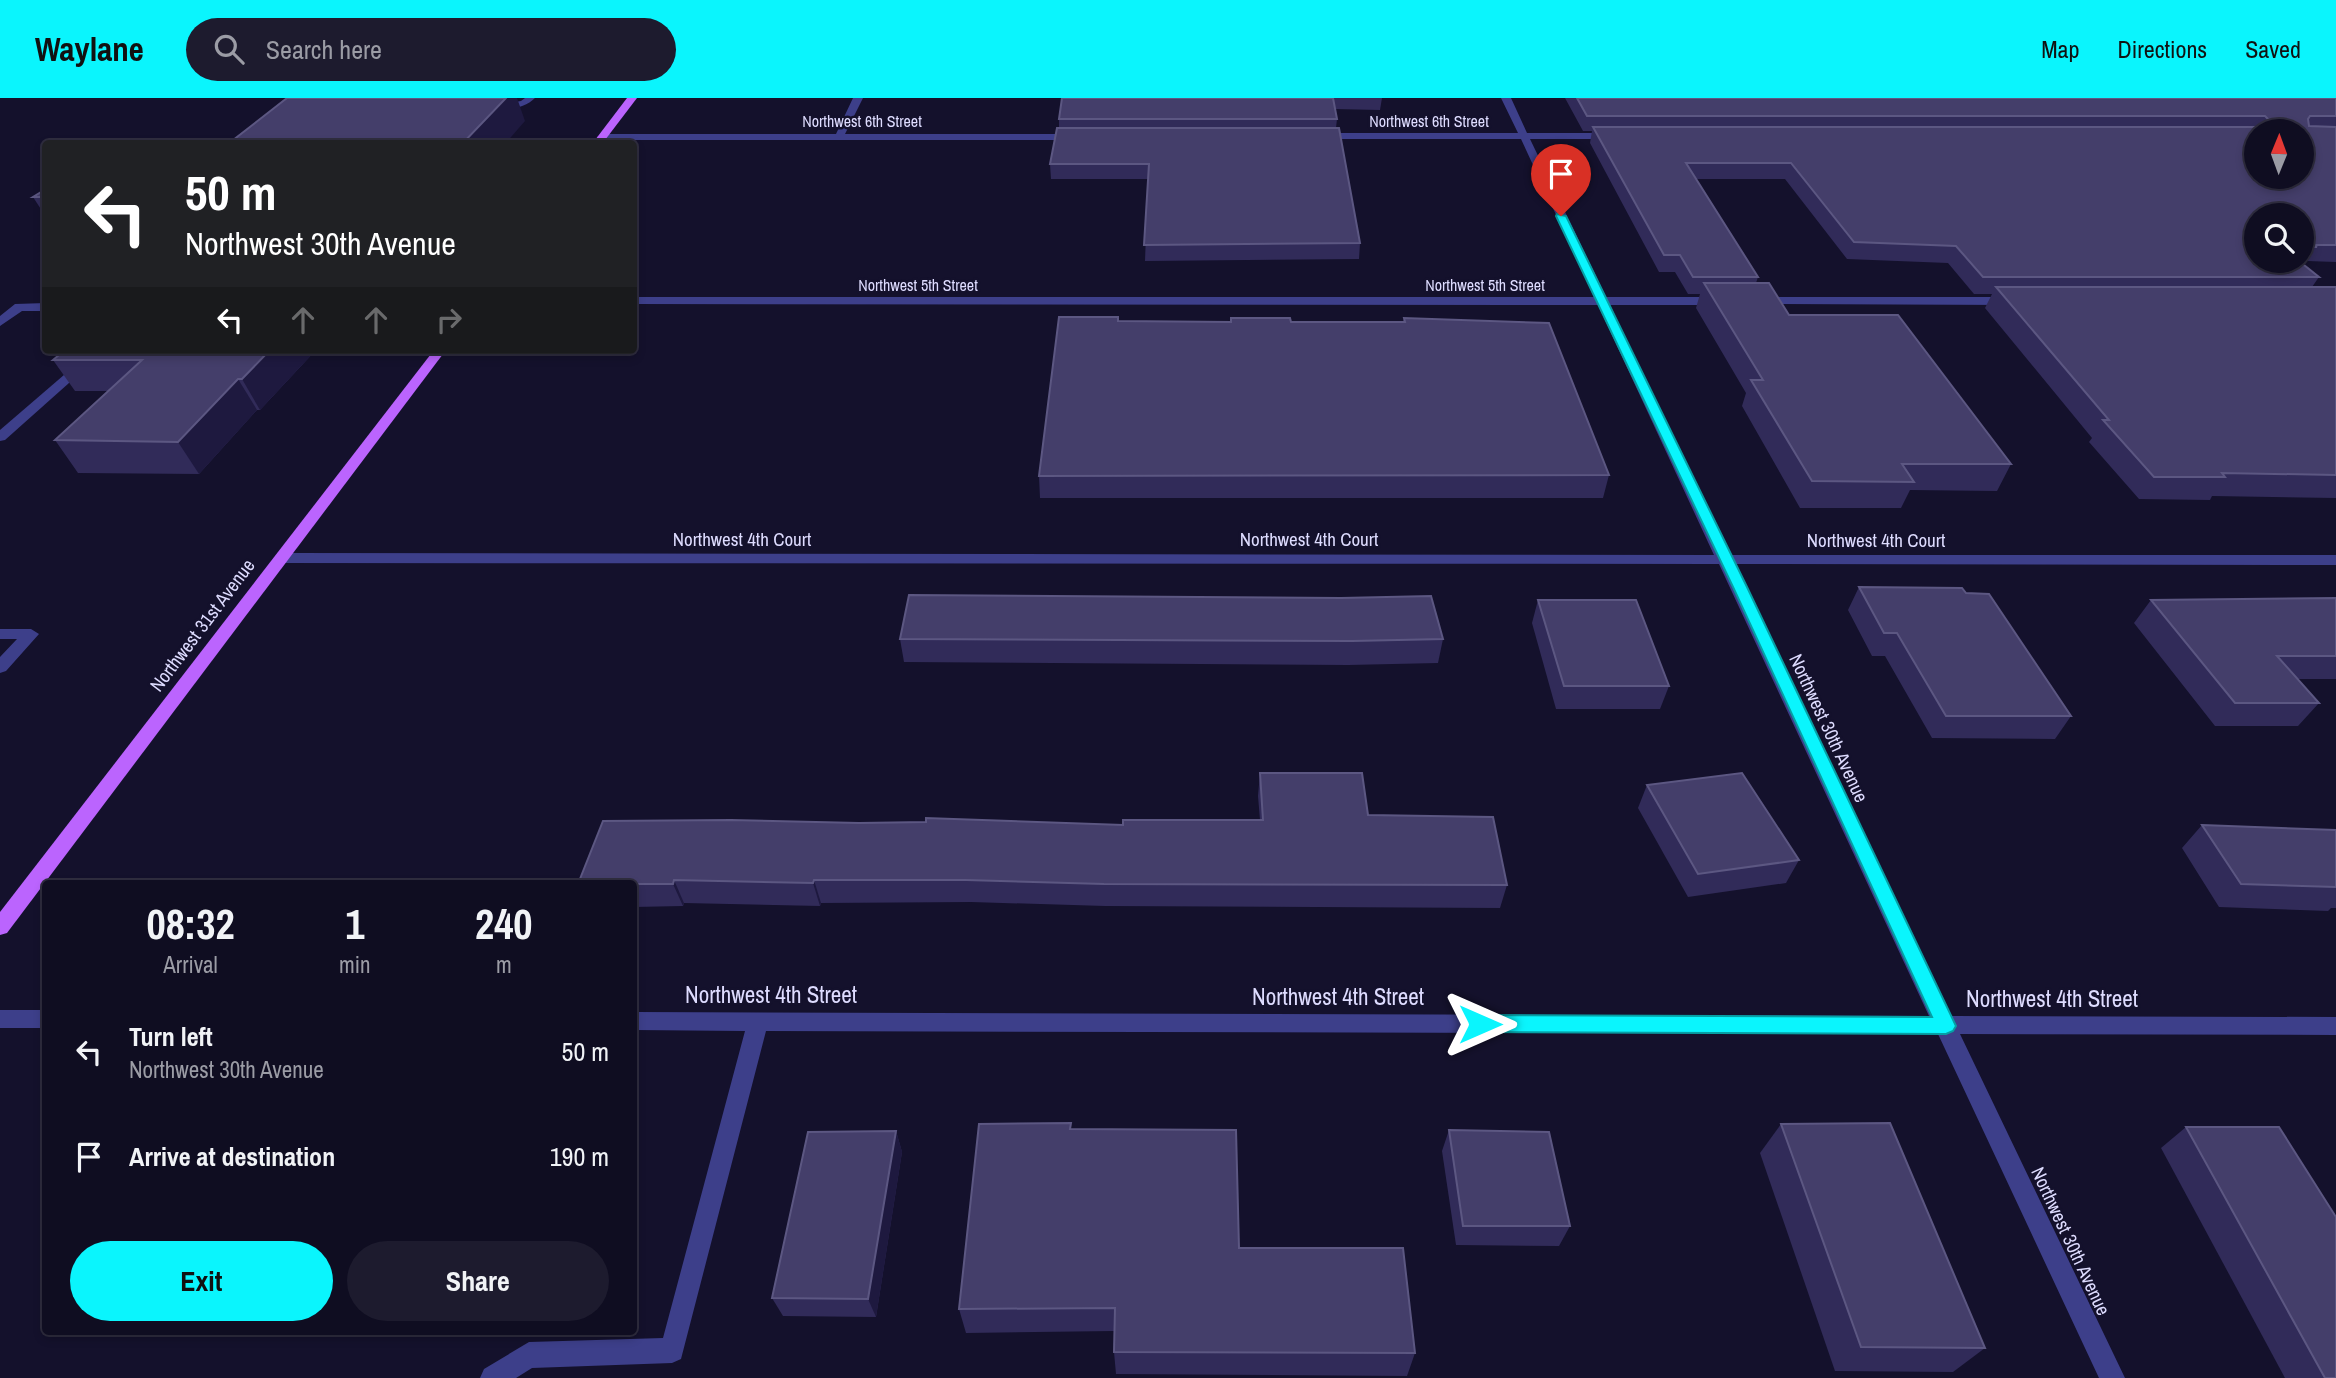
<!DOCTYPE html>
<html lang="en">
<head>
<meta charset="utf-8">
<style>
  :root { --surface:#0f0d21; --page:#1d1b2e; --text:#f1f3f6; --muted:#9b9ca5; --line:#2f2d3f; --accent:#0af5fd }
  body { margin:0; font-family:"Archivo Narrow",sans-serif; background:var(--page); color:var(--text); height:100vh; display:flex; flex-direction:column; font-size:26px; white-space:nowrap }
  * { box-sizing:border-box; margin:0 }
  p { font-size:23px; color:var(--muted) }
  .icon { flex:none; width:38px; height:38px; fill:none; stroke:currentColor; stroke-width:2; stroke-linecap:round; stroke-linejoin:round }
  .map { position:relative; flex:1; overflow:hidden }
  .sheet { position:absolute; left:42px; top:782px; width:595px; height:455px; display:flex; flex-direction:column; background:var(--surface); border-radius:7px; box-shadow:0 4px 10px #0003,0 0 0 2px var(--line) }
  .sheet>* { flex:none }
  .banner { position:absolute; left:42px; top:42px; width:595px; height:214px; border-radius:7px; box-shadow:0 4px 10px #0003,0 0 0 2px var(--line); background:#202124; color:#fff; overflow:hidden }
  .needle { width:46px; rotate:1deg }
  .tools { position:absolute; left:2244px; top:21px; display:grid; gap:14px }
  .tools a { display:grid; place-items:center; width:70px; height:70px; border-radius:50%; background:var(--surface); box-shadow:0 4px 10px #0003,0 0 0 2px var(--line); font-size:35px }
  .pin { position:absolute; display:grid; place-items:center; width:60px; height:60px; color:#fff; margin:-72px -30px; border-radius:50% 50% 50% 0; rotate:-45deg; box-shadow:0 0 7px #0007 }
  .pin .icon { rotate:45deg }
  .me { position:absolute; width:77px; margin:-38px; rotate:90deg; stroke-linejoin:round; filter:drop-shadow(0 0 5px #0008) }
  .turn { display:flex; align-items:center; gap:24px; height:147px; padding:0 28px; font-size:32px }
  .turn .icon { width:91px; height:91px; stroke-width:2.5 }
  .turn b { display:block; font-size:49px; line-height:60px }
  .lanes { display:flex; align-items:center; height:66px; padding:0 28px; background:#0003; justify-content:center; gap:35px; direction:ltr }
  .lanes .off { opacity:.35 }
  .eta { display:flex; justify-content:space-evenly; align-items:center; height:119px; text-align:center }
  .eta b { font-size:42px; font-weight:700; line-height:49px }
  .button { display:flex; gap:14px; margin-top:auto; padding:14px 28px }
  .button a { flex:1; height:80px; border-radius:42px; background:var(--accent); color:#111; font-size:28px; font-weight:700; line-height:80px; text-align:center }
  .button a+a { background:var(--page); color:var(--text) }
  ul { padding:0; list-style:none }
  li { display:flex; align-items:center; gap:21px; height:105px; padding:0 28px }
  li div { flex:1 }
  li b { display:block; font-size:26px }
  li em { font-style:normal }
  header { display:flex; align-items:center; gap:42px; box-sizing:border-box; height:98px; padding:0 35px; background:var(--accent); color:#111 }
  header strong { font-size:33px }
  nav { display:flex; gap:38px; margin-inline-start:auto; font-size:24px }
  .search { width:490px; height:63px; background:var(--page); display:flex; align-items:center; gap:18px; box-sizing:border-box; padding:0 24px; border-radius:38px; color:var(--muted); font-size:26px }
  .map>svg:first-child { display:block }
</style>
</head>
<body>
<header>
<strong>Waylane</strong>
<div class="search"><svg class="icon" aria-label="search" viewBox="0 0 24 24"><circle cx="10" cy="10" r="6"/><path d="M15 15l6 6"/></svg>Search here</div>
<nav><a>Map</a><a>Directions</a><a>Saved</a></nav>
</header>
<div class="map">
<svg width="2336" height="1280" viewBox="0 0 2336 1280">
  <rect width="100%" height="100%" fill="#14112c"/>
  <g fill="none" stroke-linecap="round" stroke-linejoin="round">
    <g fill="#3d3f8a" fill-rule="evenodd">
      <path d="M 525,0 L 535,0 C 525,10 506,14 493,8 L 521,3 Z"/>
      <polygon points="853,0 863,0 845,36 1076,36 1081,39 1076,42 602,42 597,39 602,36 836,36"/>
      <polygon points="1501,0 1511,0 1527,35 1615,35 1620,38 1615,41 1530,41 1606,199 1720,199 1726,203 1720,207 1610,207 1730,457 2336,457 2336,467 1735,466 1951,918 2336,919 2336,937 1960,936 2125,1280 2099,1280 1938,936 766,933 681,1261 672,1265 532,1270 516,1280 480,1280 484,1271 529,1244 663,1240 745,933 634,932 634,914 1929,918 1719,466 282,465 274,460 282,455 1714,457 1598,207 634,206 634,199 1594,199 1521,41 1318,41 1313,38 1318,35 1518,35"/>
      <polygon points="1759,199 2011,199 2017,203 2011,207 1755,206 1753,203"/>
      <polygon points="46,205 46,213 22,213 0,228 0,218 15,206"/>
      <polygon points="93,252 106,252 5,342 0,343 0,332"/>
      <polygon points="0,531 31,531 39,536 6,573 0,575 0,559 17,541 0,541"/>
      <rect x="0" y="912" width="46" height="18"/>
    </g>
    <g fill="#bb64fe" fill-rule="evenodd">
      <polygon points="627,0 637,0 602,46 592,46"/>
      <polygon points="434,252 446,252 7,835 0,837 0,814"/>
    </g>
  </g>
  <g fill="#312b59" fill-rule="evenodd">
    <polygon points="1062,0 1382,0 1380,12 1335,11 1337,21 1336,30 1360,145 1359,161 1145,163 1148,81 1051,81 1050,66 1059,30 1059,21"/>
    <path d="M 1565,0 L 2336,0 L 2336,164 L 2307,163 L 2305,166 L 2302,166 L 2319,179 L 2312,189 L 2336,189 L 2336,400 L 2212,398 L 2210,402 L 2139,401 L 2089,344 L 2092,340 L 1985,210 L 1992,196 L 1974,196 L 1948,165 L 1847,161 L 1785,81 L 1696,81 L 1758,179 L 1756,185 L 1789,217 L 2011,366 L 1997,393 L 1910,392 L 1901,410 L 1800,410 L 1742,308 L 1746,295 L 1696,210 L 1700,196 L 1688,196 L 1675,174 L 1659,174 L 1590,45 L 1592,33 L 1583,33 ZM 2301,117 L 2301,163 L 2256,163 Z"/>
    <polygon points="46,91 46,119 33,99"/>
    <polygon points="1404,220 1609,377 1603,400 1040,400 1039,378 1118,223 1403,224"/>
    <polygon points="65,252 316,252 260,312 257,312 199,376 78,375 55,342 109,293 75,293 53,262"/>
    <polygon points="1859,489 1966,495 2071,618 2055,641 1932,640 1885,558 1872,558 1848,512"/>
    <polygon points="2336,500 2336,581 2298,581 2319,605 2298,628 2215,628 2134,525 2151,502"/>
    <polygon points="1538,502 1669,588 1660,611 1556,611 1532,525"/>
    <polygon points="900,541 1443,541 1438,565 1348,567 904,564"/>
    <polygon points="1260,675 1368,717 1507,787 1500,810 1105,808 971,804 821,805 820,808 684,805 683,808 634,809 634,786 859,725 1123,727 1260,722 1258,698"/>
    <polygon points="1647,687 1799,762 1786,785 1688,799 1638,710"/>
    <polygon points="2202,727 2336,732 2336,810 2331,810 2328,813 2219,809 2182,750"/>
    <polygon points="1781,1026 1985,1250 1953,1274 1835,1273 1760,1055"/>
    <polygon points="2186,1029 2336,1280 2285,1280 2161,1050"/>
    <polygon points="1071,1031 1239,1150 1415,1255 1407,1278 1116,1276 1114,1254 1114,1233 966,1235 959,1211"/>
    <polygon points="1449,1032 1570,1128 1559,1148 1456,1147 1442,1053"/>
    <polygon points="896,1033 902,1054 876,1219 783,1218 772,1200"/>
  </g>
  <g fill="#1e193f">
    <polygon points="506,0 517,0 525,23 505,46 462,46"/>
    <polygon points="270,252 316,252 260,312 242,281"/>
    <polygon points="238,281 257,312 199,376 178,344"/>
    <polygon points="674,782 684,805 683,808 673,786"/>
    <polygon points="814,782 821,805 820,808 813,785"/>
    <polygon points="896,1033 902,1054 876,1219 868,1201"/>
  </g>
  <g fill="#443e6a" stroke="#5c5782" stroke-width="2" fill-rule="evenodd">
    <polygon points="287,0 506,0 462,46 228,46"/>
    <polygon points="1062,0 1333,0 1337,21 1059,21"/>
    <path d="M 1577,0 L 2336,0 L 2336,18 L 2310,18 L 2308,21 L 2309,28 L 2336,29 L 2336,147 L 2313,147 L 2317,149 L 2301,149 L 2301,117 L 2256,117 L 2256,163 L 2299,163 L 2319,179 L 1983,179 L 1956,148 L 1854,144 L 1791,65 L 1686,65 L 1758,179 L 1693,179 L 1680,157 L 1664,157 L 1593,29 L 2265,29 L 2268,21 L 2265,18 L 1587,18 ZM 2256,33 L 2301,33 L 2301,79 L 2256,79 Z"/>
    <polygon points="1057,30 1339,30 1360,145 1144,147 1149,66 1050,66"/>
    <polygon points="46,91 46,99 33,99"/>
    <polygon points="1704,185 1769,185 1789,217 1898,217 2011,366 1902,366 1914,384 1812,383 1751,282 1763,282"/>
    <polygon points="1996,189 2336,189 2336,377 2222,375 2225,379 2154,379 2103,322 2109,322"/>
    <polygon points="1059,219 1118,219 1118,223 1231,224 1231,220 1290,220 1291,224 1405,224 1404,220 1549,225 1609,377 1039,378"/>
    <polygon points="65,252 270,252 242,281 238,281 178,344 55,342 142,262 53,262"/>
    <polygon points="1859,489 1962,490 1966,495 1989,496 2071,618 1946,618 1897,535 1884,535"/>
    <polygon points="909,497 1341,500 1431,498 1443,541 1352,543 900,541"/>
    <polygon points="2336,500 2336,558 2277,558 2319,605 2235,605 2151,502"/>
    <polygon points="1538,502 1636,502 1669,588 1564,588"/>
    <polygon points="1260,675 1362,675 1368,717 1493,719 1507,787 1104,786 966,782 814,782 813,785 674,782 673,786 578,786 603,723 731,722 859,725 926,724 926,720 1123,727 1123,722 1263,722"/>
    <polygon points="1742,675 1799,762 1698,776 1647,687"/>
    <polygon points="2202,727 2336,732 2336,789 2241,786"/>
    <polygon points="1071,1025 1070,1031 1236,1032 1239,1150 1403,1150 1415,1255 1114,1254 1115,1210 959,1211 979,1026"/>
    <polygon points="1890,1025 1985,1250 1861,1249 1781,1026"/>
    <polygon points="2186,1029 2279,1029 2336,1119 2336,1280 2325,1280"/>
    <polygon points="1449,1032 1549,1034 1570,1128 1463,1128"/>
    <polygon points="896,1033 868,1201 772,1200 808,1034"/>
  </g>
  <polygon fill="#0af5fd" stroke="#069fa4" stroke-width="2" points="1557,116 1566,118 1747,489 1956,928 1953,933 1946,936 1480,934 1473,932 1470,926 1473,920 1480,917 1932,919 1733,489 1556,118"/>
  <g text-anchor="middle" stroke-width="5" stroke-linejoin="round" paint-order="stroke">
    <g font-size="16" fill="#dedcff" stroke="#14112c">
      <text x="862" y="29">Northwest 6th Street</text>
      <text x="1429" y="29">Northwest 6th Street</text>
      <text x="918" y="193">Northwest 5th Street</text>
      <text x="1485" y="193">Northwest 5th Street</text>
    </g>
    <g font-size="19" fill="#dedcff" stroke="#14112c">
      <text x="742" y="448">Northwest 4th Court</text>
      <text x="1309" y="448">Northwest 4th Court</text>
      <text x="1876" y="449">Northwest 4th Court</text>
      <text transform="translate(202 527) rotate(-53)" y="7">Northwest 31st Avenue</text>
      <text transform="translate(1829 630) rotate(65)" y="7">Northwest 30th Avenue</text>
      <text transform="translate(2071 1143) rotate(65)" y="7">Northwest 30th Avenue</text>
    </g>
    <g font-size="23" fill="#dedcff" stroke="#14112c">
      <text x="771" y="905">Northwest 4th Street</text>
      <text x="1338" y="907">Northwest 4th Street</text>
      <text x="2052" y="909">Northwest 4th Street</text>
    </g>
  </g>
</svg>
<div class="tools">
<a><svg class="needle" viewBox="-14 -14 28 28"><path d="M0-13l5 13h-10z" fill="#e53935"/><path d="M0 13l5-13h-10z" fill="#9b9ca5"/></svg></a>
<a><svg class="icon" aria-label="search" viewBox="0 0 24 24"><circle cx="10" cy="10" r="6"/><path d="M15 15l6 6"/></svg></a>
</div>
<div class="pin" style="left:1561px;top:118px;background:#d93025"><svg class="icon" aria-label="arrive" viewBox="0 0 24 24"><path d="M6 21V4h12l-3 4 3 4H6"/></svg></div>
<svg class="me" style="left:1480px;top:926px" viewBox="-20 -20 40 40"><path d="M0-17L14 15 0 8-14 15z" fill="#0af5fd" stroke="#fff" stroke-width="4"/></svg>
<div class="banner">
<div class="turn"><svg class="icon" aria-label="left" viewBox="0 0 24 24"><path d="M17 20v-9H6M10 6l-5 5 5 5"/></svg><div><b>50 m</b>Northwest 30th Avenue</div></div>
<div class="lanes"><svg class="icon" aria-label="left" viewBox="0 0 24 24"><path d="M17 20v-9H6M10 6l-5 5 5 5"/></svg><svg class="icon off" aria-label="ahead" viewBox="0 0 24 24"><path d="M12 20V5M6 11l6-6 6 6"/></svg><svg class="icon off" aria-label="ahead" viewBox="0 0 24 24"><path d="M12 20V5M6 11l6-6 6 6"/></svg><svg class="icon off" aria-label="right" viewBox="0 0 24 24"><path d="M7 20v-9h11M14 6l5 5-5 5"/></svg></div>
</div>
<section class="sheet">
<div class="eta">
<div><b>08:32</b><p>Arrival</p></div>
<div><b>1</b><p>min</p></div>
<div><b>240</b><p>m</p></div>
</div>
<ul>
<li><svg class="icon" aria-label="left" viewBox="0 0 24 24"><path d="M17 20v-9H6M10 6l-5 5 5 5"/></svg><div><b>Turn left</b><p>Northwest 30th Avenue</p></div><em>50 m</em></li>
<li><svg class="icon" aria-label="arrive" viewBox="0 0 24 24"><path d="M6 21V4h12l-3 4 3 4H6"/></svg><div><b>Arrive at destination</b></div><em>190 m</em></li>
</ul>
<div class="button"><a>Exit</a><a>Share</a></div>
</section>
</div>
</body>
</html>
